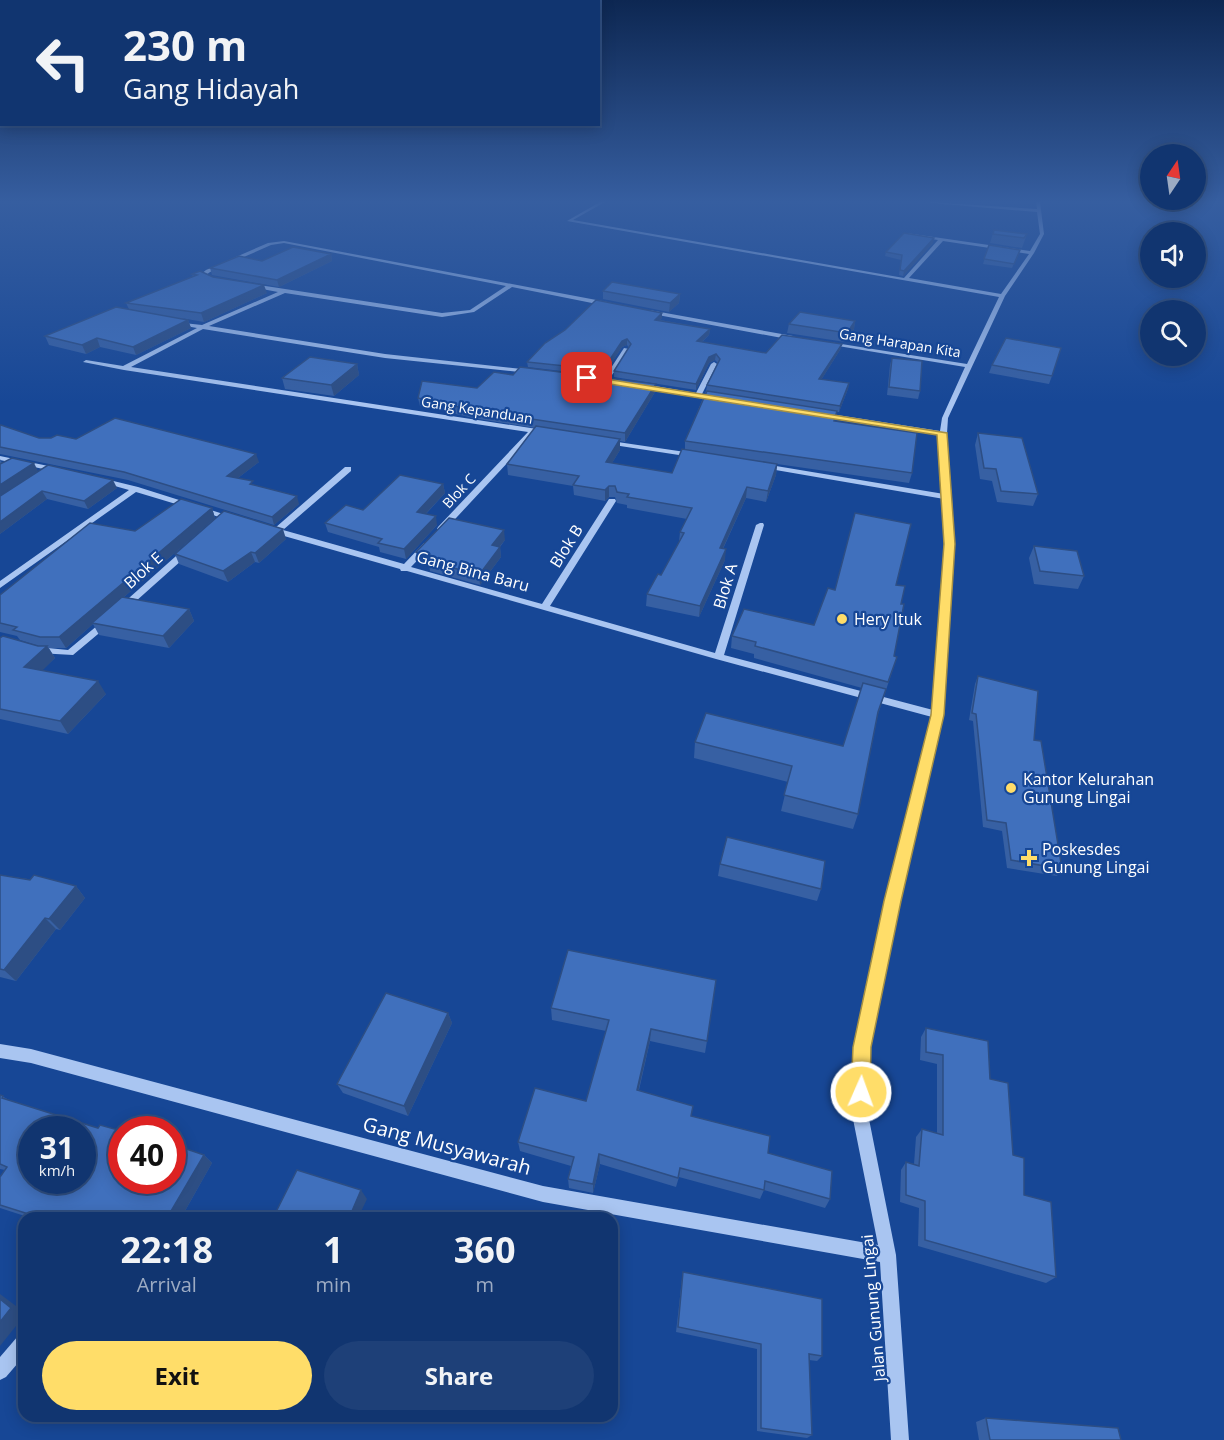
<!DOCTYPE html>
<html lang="en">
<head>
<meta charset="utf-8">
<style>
  :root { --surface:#113570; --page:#1e4078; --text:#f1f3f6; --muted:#9cabc3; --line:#305083; --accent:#ffdd69 }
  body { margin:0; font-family:"Open Sans",sans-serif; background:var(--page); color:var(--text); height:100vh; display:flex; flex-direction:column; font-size:22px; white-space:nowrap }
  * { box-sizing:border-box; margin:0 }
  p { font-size:20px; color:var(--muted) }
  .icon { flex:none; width:33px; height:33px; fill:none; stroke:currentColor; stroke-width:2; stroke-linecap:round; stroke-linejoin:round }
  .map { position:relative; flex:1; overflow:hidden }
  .side { position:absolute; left:18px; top:1212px; width:600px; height:210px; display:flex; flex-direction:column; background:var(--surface); border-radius:18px; box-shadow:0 3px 15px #0003,0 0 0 2px var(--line) }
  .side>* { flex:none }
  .guide { position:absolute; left:0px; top:0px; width:600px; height:126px; box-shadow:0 3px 15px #0003,0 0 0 2px var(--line); background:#113570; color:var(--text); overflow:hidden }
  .needle { width:39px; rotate:13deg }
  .fabs { position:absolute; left:1140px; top:144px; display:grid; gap:12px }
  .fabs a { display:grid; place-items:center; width:66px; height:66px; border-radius:50%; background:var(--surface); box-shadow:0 3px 15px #0003,0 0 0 2px var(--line); font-size:30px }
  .speed { position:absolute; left:18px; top:1116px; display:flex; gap:12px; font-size:30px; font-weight:700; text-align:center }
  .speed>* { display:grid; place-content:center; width:78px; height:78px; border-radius:50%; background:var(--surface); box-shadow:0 3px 15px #0003,0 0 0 2px var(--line); line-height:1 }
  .speed small { font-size:15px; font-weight:400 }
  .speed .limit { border:9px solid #d22; background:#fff; color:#111 }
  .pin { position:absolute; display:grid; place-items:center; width:51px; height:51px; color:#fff; margin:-26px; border-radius:12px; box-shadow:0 3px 9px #0006 }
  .me { position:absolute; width:66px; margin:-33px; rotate:2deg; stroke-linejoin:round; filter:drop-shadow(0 0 4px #0008) }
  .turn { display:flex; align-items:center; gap:21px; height:126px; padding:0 24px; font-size:27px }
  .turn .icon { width:78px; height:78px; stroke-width:2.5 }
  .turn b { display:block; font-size:42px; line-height:51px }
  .eta { display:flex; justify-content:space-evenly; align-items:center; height:102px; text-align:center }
  .eta b { font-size:36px; font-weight:700; line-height:42px }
  .action { display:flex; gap:12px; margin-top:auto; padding:12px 24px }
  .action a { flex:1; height:69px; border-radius:36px; background:var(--accent); color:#111; font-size:24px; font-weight:700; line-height:69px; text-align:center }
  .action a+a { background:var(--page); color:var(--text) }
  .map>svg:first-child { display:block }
</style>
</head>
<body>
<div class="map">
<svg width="1224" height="1440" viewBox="0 0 1224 1440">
  <rect width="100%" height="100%" fill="#174796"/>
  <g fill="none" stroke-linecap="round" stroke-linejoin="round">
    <g fill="#a9c5f1" fill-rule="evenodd">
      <path d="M 600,202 L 605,202 L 573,220 L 904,278 L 938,240 L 908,235 L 906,233 L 1030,251 L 1040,234 L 1037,212 L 931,203 L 929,202 L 1037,209 L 1036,202 L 1040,202 L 1044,234 L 1034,253 L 1005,296 L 948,418 L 946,449 L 952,497 L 953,544 L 943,715 L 898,901 L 869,1047 L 868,1114 L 896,1255 L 909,1440 L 891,1440 L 880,1262 L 543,1202 L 31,1063 L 0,1058 L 0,1044 L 31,1049 L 543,1186 L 878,1245 L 852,1114 L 855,1047 L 886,901 L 932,717 L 716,659 L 407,571 L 401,571 L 400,569 L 270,532 L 269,530 L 270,528 L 275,528 L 345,467 L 351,467 L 351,471 L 283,530 L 404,564 L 424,543 L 430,543 L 430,547 L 411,567 L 542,604 L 609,499 L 615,499 L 616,501 L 550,606 L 715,653 L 756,525 L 760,523 L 763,523 L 764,525 L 724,655 L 933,710 L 945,544 L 944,499 L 764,468 L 760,466 L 764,464 L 944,494 L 938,449 L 940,435 L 824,417 L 821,415 L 824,413 L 940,431 L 942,418 L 965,367 L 826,344 L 829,342 L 967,364 L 999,297 L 567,221 ZM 943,241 L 1029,254 L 1001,294 L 909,278 Z"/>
      <polygon points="284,241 607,302 610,304 607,306 512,287 474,312 442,317 285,293 209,326 385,354 531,370 531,372 529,373 385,358 203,329 131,367 550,431 550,435 535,433 444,531 441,531 437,529 438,527 528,432 124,370 83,362 86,360 123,366 197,328 174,324 174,322 202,325 278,292 251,287 253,284 442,313 470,310 506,286 284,243 271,245 210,272 206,275 213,279 213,281 209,281 200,275 206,270 268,243"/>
      <polygon points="649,310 793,336 796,338 793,340 647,313 647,311"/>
      <polygon points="624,348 629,349 608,381 604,381 603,380"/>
      <polygon points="714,362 717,364 702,394 718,397 718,399 698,398 640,386 643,384 696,393 711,364"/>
      <polygon points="604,440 692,453 696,455 692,457 607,444 603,442"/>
      <polygon points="0,456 58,468 62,470 58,472 0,460"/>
      <polygon points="97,477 138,487 236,518 235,520 229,520 136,492 0,588 0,581 129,490 97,481"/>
      <polygon points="188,547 192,550 191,552 126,610 120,610 118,608 120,606 185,548"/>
      <polygon points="107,619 110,620 112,622 110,624 73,655 38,653 33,650 38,647 68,650 104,620"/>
      <polygon points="24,1333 24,1356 6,1377 0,1380 0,1357 18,1336"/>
    </g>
  </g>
  <g fill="#3760a3">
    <polygon points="994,230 1027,234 1022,248 990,243"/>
    <polygon points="933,243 903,276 899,275 901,260 885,256 886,252"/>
    <polygon points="989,245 1018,255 1012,268 983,264"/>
    <polygon points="331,254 332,261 279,287 212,275 210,268"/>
    <polygon points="192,274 267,293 204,322 181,318 188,320 191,328 136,355 100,347 86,354 49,345 45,336 129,309 126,303 193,277"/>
    <polygon points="603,291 680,294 679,303 669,312 603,299"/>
    <polygon points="662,318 660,320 710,329 709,335 702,342 766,353 842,344 840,350 821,380 849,383 848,389 839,412 837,412 835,421 912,473 909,483 777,464 776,475 766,502 746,498 723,549 725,560 699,617 646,606 647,594 661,575 679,542 680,532 687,519 627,508 627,505 617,503 615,497 609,497 605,501 574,495 573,486 508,475 507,464 535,428 478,419 420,406 418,398 477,388 513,375 656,384 655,392 625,442 620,441 620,450 612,463 672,473 685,449 685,441 706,391 707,385 718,363 715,360 709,363 696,390 614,377 614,371 629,348 627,345 622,347 603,376 528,367 527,362"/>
    <polygon points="855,321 854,329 845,342 787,333 789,324"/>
    <polygon points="892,358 920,391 918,399 887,395 890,365"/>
    <polygon points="357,364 359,375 334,396 285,389 282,378"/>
    <polygon points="992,365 1052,376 1049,384 989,373"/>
    <polygon points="0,425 39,438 76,439 259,462 238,478 299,504 274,525 128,480 0,454"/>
    <polygon points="978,433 1038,494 1033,506 997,502 992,481 980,479 975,445"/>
    <polygon points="0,459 2,463 38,471 16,486 117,488 88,509 47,499 0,534"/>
    <polygon points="443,484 445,493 426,514 437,525 406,559 380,552 379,547 328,532 325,523"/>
    <polygon points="212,508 215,518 124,597 189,609 194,621 169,648 99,635 93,624 66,648 49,648 55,658 42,670 106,694 68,734 0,719 0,638 39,646 20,640 17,636 0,632 0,595 135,531"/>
    <polygon points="286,539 259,563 255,562 228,582 179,564 175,554"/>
    <polygon points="505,540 500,547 501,557 480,585 430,571 429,565 418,562 416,552"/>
    <polygon points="1034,546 1084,576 1078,589 1034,584 1029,558"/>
    <polygon points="896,585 901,604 894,656 897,657 878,714 858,814 853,829 781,811 788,782 694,758 695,742 843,746 862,688 754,658 754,654 731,648 732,636 814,625 835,590"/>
    <polygon points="978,676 1034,740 1062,869 1057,876 1007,868 1002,831 983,827 973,721 969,720 975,684"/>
    <polygon points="720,864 821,889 817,901 718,876"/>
    <polygon points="0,875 76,886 85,898 60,930 56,929 16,981 0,977"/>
    <polygon points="551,1008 707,1041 705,1053 650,1041 639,1090 768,1153 830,1199 825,1208 764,1190 760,1199 679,1177 676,1187 600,1164 593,1193 569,1188 568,1179 571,1166 520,1151 518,1142 586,1101 606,1031 552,1020"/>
    <polygon points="448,1013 452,1023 408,1116 343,1093 337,1084"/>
    <polygon points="926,1028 990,1079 1024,1195 1056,1277 1046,1283 918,1246 919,1208 900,1202 901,1170 906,1162 914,1164 916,1137 922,1129 937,1133 937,1064 920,1060 921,1037"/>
    <polygon points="0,1095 9,1100 122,1180 204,1155 212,1163 181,1218 31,1218 0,1208 0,1177 5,1170 0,1169"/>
    <polygon points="683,1272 822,1356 817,1361 809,1360 812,1435 807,1438 757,1431 757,1349 676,1332 682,1279"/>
    <polygon points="986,1418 1121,1440 979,1440 976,1422"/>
  </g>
  <g fill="#2d4e84">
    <polygon points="934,238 933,243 903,276 904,271"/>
    <polygon points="331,254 332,261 279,287 277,280"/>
    <polygon points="264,285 267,293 204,322 201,313"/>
    <polygon points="680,294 679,303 669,312 670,303"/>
    <polygon points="662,313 662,318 655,325 655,320"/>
    <polygon points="188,320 191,328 136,355 133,347"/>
    <polygon points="855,321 854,329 845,342 847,333"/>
    <polygon points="710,329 709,335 696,347 697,341"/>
    <polygon points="97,338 100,347 86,354 82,345"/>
    <polygon points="627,339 627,345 622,347 603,376 603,370 622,341"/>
    <polygon points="842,344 840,350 818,385 819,379"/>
    <polygon points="716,354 715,360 709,363 696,390 696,384 709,357"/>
    <polygon points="357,364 359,375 334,396 331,385"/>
    <polygon points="849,383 848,389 839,412 840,406"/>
    <polygon points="656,384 655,392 625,442 625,433"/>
    <polygon points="620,439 620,450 606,473 606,462"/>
    <polygon points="256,454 259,462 230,484 227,476"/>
    <polygon points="34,463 38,471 0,496 0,485"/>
    <polygon points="777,464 776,475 766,502 768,491"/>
    <polygon points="113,480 117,488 88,509 84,501"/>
    <polygon points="443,484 445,493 419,521 417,512"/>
    <polygon points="609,486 609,497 605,501 605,490"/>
    <polygon points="747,487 746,498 718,559 720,548"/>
    <polygon points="42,491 47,499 0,534 0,522"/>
    <polygon points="297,496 299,504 274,525 272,517"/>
    <polygon points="212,508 215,518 94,623 92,623 93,624 66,648 59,637"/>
    <polygon points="436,516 437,525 406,559 404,549"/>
    <polygon points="283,529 286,539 259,563 255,553"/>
    <polygon points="504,530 505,540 493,555 492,545"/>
    <polygon points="500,547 501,557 480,585 479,575"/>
    <polygon points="726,549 725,560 699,617 700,606"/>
    <polygon points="251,552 255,562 228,582 223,571"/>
    <polygon points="189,609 194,621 169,648 163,636"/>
    <polygon points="47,646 55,658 33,680 24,667"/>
    <polygon points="98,681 106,694 68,734 60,721"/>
    <polygon points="76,886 85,898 60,930 49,919"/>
    <polygon points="45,918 56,929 16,981 4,970"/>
    <polygon points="448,1013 452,1023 408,1116 404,1106"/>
    <polygon points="651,1029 650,1041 636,1100 637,1090"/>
    <polygon points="599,1154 600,1164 593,1193 593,1184"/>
    <polygon points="204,1155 212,1163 181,1218 167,1218"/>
    <polygon points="361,1190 367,1199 358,1218 349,1218"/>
    <polygon points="0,1294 24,1312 24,1316 0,1346"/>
  </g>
  <g fill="#4070bd" stroke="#2d4e84" stroke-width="1.5" fill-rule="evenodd">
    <polygon points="994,230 1027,234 1024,238 993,234"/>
    <polygon points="904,233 934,238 904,271 900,270 902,255 886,252"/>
    <polygon points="989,245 1020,250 1014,264 984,259"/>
    <polygon points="293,247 331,254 277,280 210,268 239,256 262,261"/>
    <polygon points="200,271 213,277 264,285 201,313 126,303 197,275 192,274"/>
    <polygon points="612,282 680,294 670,303 603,291"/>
    <polygon points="596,300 662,313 655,320 710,329 697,341 766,353 782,335 842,344 819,379 849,383 840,406 707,385 720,359 716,354 709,357 696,384 614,371 631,344 627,339 622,341 603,370 527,362 545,343 565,330"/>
    <polygon points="116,307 188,320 133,347 97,338 82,345 45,336"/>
    <polygon points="800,312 855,321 847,333 789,324"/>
    <polygon points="1006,338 1061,348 1052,376 992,365"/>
    <polygon points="310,357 357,364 331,385 282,378"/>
    <polygon points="892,358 922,361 920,391 889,387"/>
    <polygon points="520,367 656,384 625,433 477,411 418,398 422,381 477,388 494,372 513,375"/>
    <polygon points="707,391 837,411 834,421 917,433 912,473 685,441"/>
    <polygon points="115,418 256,454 227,476 253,481 250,484 297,496 272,517 124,472 0,447 0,425 1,425 39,438 51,438 57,435 76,439"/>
    <polygon points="536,426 620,439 606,462 672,473 682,449 777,464 768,491 747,487 720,548 726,549 700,606 647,594 658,574 661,575 684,533 680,532 692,508 627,497 629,494 617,492 615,486 609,486 605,490 573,485 579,476 507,464"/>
    <polygon points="978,433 1022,438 1038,494 1001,491 996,469 984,468"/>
    <polygon points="12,458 34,463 0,485 0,464"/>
    <polygon points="48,465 113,480 84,501 42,491 0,522 0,496"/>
    <polygon points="400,475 443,484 417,512 436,516 404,549 378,543 382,539 325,523 346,505 363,510"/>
    <polygon points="181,499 212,508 59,637 40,637 13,630 17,627 0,623 0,595 90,523 135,531"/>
    <polygon points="224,511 283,529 255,553 251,552 223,571 175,554"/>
    <polygon points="855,513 911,524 896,585 905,586 901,604 904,604 894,656 897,657 888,682 755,646 756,642 732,636 744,609 814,625 828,588 835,590"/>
    <polygon points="449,518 504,530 492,545 500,547 479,575 428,561 433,556 416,552"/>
    <polygon points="1034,546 1077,551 1084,576 1040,571"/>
    <polygon points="122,597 189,609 163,636 92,623"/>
    <polygon points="3,636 38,646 47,646 24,667 98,681 60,721 0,709 0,638"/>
    <polygon points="978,676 1038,691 1034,740 1041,741 1062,869 1011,860 1006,823 987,820 976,714 972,713"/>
    <polygon points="863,683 886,689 878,712 858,814 784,795 792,766 695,742 706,713 843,746"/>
    <polygon points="727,837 825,861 821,889 720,864"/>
    <polygon points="0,875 30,880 34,875 76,886 49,919 45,918 4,970 0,969"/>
    <polygon points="568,950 716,980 707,1041 651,1029 637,1090 693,1106 691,1116 770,1136 768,1153 832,1171 830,1199 765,1181 764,1190 680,1168 678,1178 599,1154 593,1184 568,1179 574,1157 518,1142 535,1088 586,1101 609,1020 551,1008"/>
    <polygon points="386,993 448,1013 404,1106 337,1084"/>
    <polygon points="926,1028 988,1041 990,1079 1008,1083 1013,1155 1024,1158 1024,1195 1051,1202 1056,1277 925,1240 925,1201 906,1195 906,1162 919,1166 922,1129 943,1135 943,1055 926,1052"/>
    <path d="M 0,1095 L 3,1096 L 2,1098 L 98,1128 L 100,1125 L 122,1131 L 122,1180 L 172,1180 L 172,1144 L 204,1155 L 167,1218 L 41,1218 L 0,1205 L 0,1177 L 7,1167 L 0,1164 ZM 32,1130 L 82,1130 L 82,1180 L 32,1180 Z"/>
    <polygon points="297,1170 361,1190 349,1218 273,1218"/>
    <polygon points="683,1272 822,1299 822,1356 809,1354 812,1435 761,1428 761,1344 678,1327"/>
    <polygon points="0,1299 11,1308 0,1322"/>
    <polygon points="986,1418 1118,1428 1121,1440 990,1440"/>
  </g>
  <linearGradient id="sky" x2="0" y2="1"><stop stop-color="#0d2752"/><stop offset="0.5" stop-color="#365ea0"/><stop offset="1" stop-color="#365ea0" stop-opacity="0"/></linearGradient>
  <rect width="1224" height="403" fill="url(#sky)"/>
  <polygon fill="#ffdd69" stroke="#a69044" stroke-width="1.5" points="587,376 947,433 955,544 944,715 901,901 871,1047 870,1092 867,1098 861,1101 854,1098 851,1092 853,1047 884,901 931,715 944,544 937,435 584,380"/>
  <g fill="#ffdd69" stroke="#174796" stroke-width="2">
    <circle cx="842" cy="619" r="6"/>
    <circle cx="1011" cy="788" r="6"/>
    <path d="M1026 849h6v6h6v6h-6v6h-6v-6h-6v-6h6z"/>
  </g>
  <g text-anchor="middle" stroke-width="4.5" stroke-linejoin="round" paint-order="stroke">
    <g font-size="14" fill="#fff" stroke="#174796">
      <text transform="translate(900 343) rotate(9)" y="5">Gang Harapan Kita</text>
      <text transform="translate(477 410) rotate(9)" y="5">Gang Kepanduan</text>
      <text transform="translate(459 491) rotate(-47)" y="5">Blok C</text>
    </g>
    <g font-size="16" fill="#fff" stroke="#174796">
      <text transform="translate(566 546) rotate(-58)" y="6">Blok B</text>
      <text transform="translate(143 570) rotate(-42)" y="6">Blok E</text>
      <text transform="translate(473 571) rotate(15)" y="6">Gang Bina Baru</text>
      <text transform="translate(725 586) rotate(-73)" y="6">Blok A</text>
      <text transform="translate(873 1308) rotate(-95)" y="6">Jalan Gunung Lingai</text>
    </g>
    <g font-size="16" fill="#fff" stroke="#174796" text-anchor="start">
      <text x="854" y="625">Hery Ituk</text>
      <text x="1023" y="785">Kantor Kelurahan<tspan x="1023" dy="18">Gunung Lingai</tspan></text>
      <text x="1042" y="855">Poskesdes<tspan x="1042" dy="18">Gunung Lingai</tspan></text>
    </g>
    <g font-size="20" fill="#fff" stroke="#174796">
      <text transform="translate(447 1146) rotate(15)" y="7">Gang Musyawarah</text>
    </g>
  </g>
</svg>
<div class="fabs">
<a><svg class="needle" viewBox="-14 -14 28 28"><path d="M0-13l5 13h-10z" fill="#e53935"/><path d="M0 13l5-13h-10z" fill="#9cabc3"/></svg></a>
<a><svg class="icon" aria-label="sound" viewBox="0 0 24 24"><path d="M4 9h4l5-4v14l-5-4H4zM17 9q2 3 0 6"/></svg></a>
<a><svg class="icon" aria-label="search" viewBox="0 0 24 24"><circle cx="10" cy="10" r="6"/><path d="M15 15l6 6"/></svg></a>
</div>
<div class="speed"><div>31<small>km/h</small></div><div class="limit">40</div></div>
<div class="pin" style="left:587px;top:378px;background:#d93025"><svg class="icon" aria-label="arrive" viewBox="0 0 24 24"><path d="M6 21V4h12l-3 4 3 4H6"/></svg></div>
<svg class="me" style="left:861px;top:1092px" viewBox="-20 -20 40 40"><circle r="17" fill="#ffdd69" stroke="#fff" stroke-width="3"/><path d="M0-11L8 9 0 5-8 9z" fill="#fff"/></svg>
<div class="guide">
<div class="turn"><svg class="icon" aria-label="left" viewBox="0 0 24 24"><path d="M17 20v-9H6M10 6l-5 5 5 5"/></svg><div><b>230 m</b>Gang Hidayah</div></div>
</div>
<section class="side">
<div class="eta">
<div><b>22:18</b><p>Arrival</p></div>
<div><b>1</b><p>min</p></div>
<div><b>360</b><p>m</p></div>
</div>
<div class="action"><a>Exit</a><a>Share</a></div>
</section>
</div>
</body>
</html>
